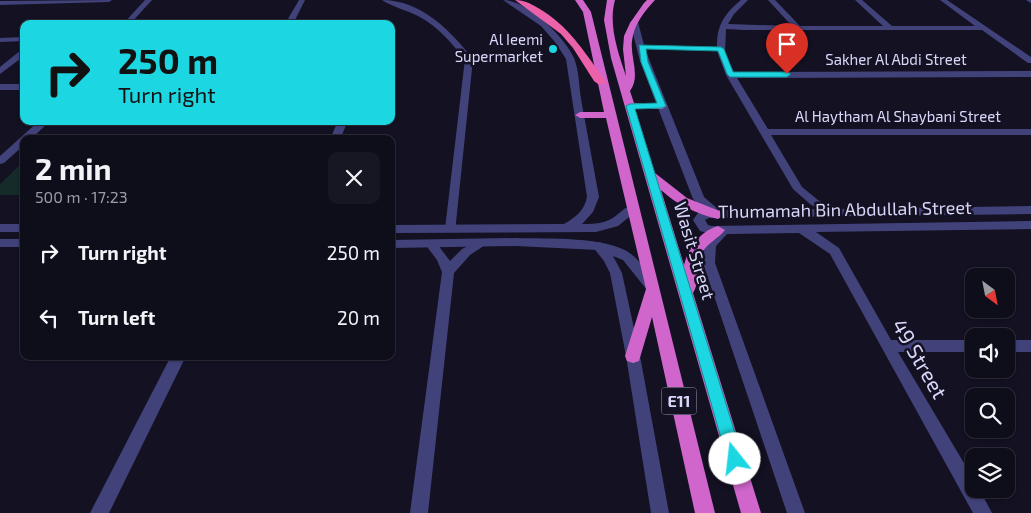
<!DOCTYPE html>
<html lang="en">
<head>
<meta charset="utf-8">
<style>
  :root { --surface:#0e0d1a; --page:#171623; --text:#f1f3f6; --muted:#9b9ca2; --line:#2e2d39 }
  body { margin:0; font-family:"Exo 2",sans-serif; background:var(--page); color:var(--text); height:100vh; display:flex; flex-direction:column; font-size:19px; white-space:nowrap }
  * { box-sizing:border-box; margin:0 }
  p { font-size:16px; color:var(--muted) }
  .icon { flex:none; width:28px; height:28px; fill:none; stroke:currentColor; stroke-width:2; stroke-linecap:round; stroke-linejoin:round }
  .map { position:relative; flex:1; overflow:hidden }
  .side { position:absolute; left:20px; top:135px; width:375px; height:225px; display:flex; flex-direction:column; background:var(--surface); border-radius:10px; box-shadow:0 1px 4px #0004,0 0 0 1px var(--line) }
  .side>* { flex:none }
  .hud { position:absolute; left:20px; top:20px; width:375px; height:105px; border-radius:10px; box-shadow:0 1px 4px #0004,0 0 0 1px var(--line); background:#1cd7e1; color:#111; overflow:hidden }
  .needle { width:32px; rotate:148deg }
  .fabs { position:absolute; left:965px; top:268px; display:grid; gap:10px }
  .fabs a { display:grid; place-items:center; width:50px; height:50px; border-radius:10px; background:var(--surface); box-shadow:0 1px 4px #0004,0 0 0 1px var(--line); font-size:25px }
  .pin { position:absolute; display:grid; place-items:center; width:42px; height:42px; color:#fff; margin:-51px -21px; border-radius:50% 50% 50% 0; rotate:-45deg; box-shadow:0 0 5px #0007 }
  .pin .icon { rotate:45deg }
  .me { position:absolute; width:55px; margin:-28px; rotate:344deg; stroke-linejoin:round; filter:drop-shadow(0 0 4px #0008) }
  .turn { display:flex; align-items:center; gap:18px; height:105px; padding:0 15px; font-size:22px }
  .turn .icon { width:65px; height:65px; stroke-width:2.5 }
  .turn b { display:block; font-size:35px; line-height:42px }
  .round { display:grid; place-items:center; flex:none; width:52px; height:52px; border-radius:10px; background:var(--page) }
  .overview { display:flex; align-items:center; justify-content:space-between; height:85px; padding:0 15px }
  h1 { font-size:30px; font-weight:700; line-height:38px }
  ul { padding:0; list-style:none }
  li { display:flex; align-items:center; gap:15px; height:65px; padding:0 15px }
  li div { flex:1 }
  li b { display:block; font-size:19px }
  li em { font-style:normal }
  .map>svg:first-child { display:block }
</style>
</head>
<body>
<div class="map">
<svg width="1031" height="513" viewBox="0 0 1031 513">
  <rect width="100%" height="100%" fill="#131122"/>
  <polygon fill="#152b29" points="24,161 24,195 0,195 0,184"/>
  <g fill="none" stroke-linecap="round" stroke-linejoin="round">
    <g fill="#42427b" fill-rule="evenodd">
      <polygon points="112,0 109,2 0,5 0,1"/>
      <polygon points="145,0 152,0 130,24 123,24"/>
      <polygon points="299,0 305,0 293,24 285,24"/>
      <path d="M 382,0 C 421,0 451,31 473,59 L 455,232 L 447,232 L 445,229 L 465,59 C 450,42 439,27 418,16 C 407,10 392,7 382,0 Z"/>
      <path d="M 741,0 L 748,0 L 734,14 L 728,24 L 792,26 L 768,0 L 775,0 L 800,26 L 883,26 L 855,0 L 862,0 L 892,26 L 975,26 L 940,0 L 947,0 L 1031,57 L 1031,63 L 1028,63 L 982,30 L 744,30 L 726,29 L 725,53 L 734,72 L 1031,71 L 1031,77 L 737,78 L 768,129 L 1031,129 L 1031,135 L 771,135 L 802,187 L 818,200 L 836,209 L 1031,206 L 1031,214 L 709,218 L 705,220 L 708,225 L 712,226 L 1031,221 L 1031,229 L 816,232 L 839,248 L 891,340 L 974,340 L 974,352 L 898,352 L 974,480 L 974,489 L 979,489 L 992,513 L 973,513 L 830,254 L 799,233 L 727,234 L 716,246 L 715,263 L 805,513 L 787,513 L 703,263 L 704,246 L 712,234 L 700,231 L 693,220 L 698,213 L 706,211 L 693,199 L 640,61 L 630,22 L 634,20 L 638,22 L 644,45 L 717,47 C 716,26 725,13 741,0 ZM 645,49 L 717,51 L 726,75 L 793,189 L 810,204 L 818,209 L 719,210 L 704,197 Z"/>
      <polygon points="1026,0 1031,0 1031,3"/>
      <polygon points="24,37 24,41 0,42 0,38"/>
      <polygon points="21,50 24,50 24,56 0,74 0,67"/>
      <rect x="0" y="84" width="24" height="6"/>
      <polygon points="39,121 50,121 31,139 24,139 24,145 4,163 0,164 0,156"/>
      <polygon points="338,121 348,121 340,139 330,139"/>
      <polygon points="482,239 486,240 488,243 470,255 454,273 428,513 410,513 442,272 437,260 425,244 431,240 435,241 450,261 462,249"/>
      <polygon points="598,242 602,243 613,256 622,273 640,356 669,513 651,513 626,356 610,273 604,261 592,246"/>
      <rect x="1006" y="340" width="25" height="12"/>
      <polygon points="171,356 186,356 109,513 90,513"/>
    </g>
    <g fill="#42427b" fill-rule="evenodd">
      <path d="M 503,0 C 527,0 564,36 574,58 C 579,70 579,86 581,99 C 587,132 593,164 599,197 L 593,212 L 582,224 C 591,224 601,224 609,220 C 619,216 626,203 637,206 L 639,209 L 618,226 L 596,232 L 391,233 L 391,225 L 564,224 C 576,217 584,211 587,197 L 566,59 L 555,42 L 541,26 Z"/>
      <rect x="0" y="224" width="24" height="8"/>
      <path d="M 516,238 C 546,239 608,236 631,254 C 639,260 654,278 659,287 L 657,290 L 647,290 L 623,260 L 598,250 L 516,246 L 391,248 L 391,240 Z"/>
      <rect x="0" y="239" width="24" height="8"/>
    </g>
    <g fill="#d066cc" fill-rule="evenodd">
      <polygon points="575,0 583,0 591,12 715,513 695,513 652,317 639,361 633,363 627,361 625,356 646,289 606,118 580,118 575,115 580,112 604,112 583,12"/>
      <path d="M 607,0 L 615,0 C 608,25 618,52 626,76 L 623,49 L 624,36 L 630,23 L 644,3 L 647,0 L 655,0 C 644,12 634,24 632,41 C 630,58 641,76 630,91 L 634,103 L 662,103 L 667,106 L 662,109 L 635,109 L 655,173 L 687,198 L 722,212 L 724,215 L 718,219 C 697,214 677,205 661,190 L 684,265 C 688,248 700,231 718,226 L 725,230 C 718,239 707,243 702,253 C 696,265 700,283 693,293 L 761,513 L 741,513 L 611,58 L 604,20 Z"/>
    </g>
    <path fill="#eb61aa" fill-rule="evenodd" d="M 515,0 C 526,0 533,5 543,11 C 574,31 585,55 607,82 L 606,84 L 598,84 L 594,81 L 573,48 L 561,34 Z"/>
  </g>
  <polygon fill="#1cd7e1" stroke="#128c92" points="639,45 721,47 724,49 733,72 787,72 791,74 787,77 730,77 727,74 718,51 646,49 648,62 666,106 662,108 635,109 743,459 740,464 735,466 730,464 727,459 626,106 630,104 657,103 641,62"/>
  <circle fill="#1cd7e1" stroke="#131122" stroke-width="2" cx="553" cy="49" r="5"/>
  <g text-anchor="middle" stroke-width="5" stroke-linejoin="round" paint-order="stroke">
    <g font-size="15" fill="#d9d7fa" stroke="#131122" text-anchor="end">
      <text x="543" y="45">Al Ieemi<tspan x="543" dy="17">Supermarket</tspan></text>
    </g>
    <g font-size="15" fill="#d9d7fa" stroke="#131122">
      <text x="896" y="65">Sakher Al Abdi Street</text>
      <text x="898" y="122">Al Haytham Al Shaybani Street</text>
    </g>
    <rect fill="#131122" stroke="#9e9cb9" stroke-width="1" x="661.5" y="387.5" width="35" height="27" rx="4"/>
    <g font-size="16" font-weight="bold" fill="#d9d7fa">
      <text x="679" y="407">E11</text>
    </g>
    <g font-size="18" fill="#d9d7fa" stroke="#131122">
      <text transform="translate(845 210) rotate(-1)" y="6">Thumamah Bin Abdullah Street</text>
      <text transform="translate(694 251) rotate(73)" y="6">Wasit Street</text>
    </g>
    <g font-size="21" fill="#d9d7fa" stroke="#131122">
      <text transform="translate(919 359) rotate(60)" y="7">49 Street</text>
    </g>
  </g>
</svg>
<div class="fabs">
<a><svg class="needle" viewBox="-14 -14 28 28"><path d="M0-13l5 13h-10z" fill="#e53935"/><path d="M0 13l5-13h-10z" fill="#9b9ca2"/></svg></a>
<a><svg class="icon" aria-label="sound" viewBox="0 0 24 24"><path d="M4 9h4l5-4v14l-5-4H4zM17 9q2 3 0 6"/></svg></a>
<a><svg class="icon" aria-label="search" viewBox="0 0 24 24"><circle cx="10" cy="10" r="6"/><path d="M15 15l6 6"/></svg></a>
<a><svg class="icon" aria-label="layers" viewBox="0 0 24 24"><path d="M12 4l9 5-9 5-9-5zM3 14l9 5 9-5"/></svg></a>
</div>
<div class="pin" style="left:787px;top:74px;background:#d93025"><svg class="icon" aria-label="arrive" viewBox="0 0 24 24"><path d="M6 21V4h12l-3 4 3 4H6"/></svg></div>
<svg class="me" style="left:735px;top:459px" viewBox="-20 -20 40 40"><circle r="19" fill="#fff"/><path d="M0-13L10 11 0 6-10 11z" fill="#1cd7e1"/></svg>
<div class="hud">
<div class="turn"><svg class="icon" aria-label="right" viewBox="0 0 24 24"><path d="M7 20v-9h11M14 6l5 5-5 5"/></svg><div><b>250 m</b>Turn right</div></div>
</div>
<section class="side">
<div class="overview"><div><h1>2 min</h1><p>500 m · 17:23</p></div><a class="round"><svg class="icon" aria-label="close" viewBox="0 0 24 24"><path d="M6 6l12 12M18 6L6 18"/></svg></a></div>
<ul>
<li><svg class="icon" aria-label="right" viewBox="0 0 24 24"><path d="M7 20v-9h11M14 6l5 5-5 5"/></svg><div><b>Turn right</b></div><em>250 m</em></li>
<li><svg class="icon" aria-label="left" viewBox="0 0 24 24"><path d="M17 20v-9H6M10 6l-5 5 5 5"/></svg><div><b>Turn left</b></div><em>20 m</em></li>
</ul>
</section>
</div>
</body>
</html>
